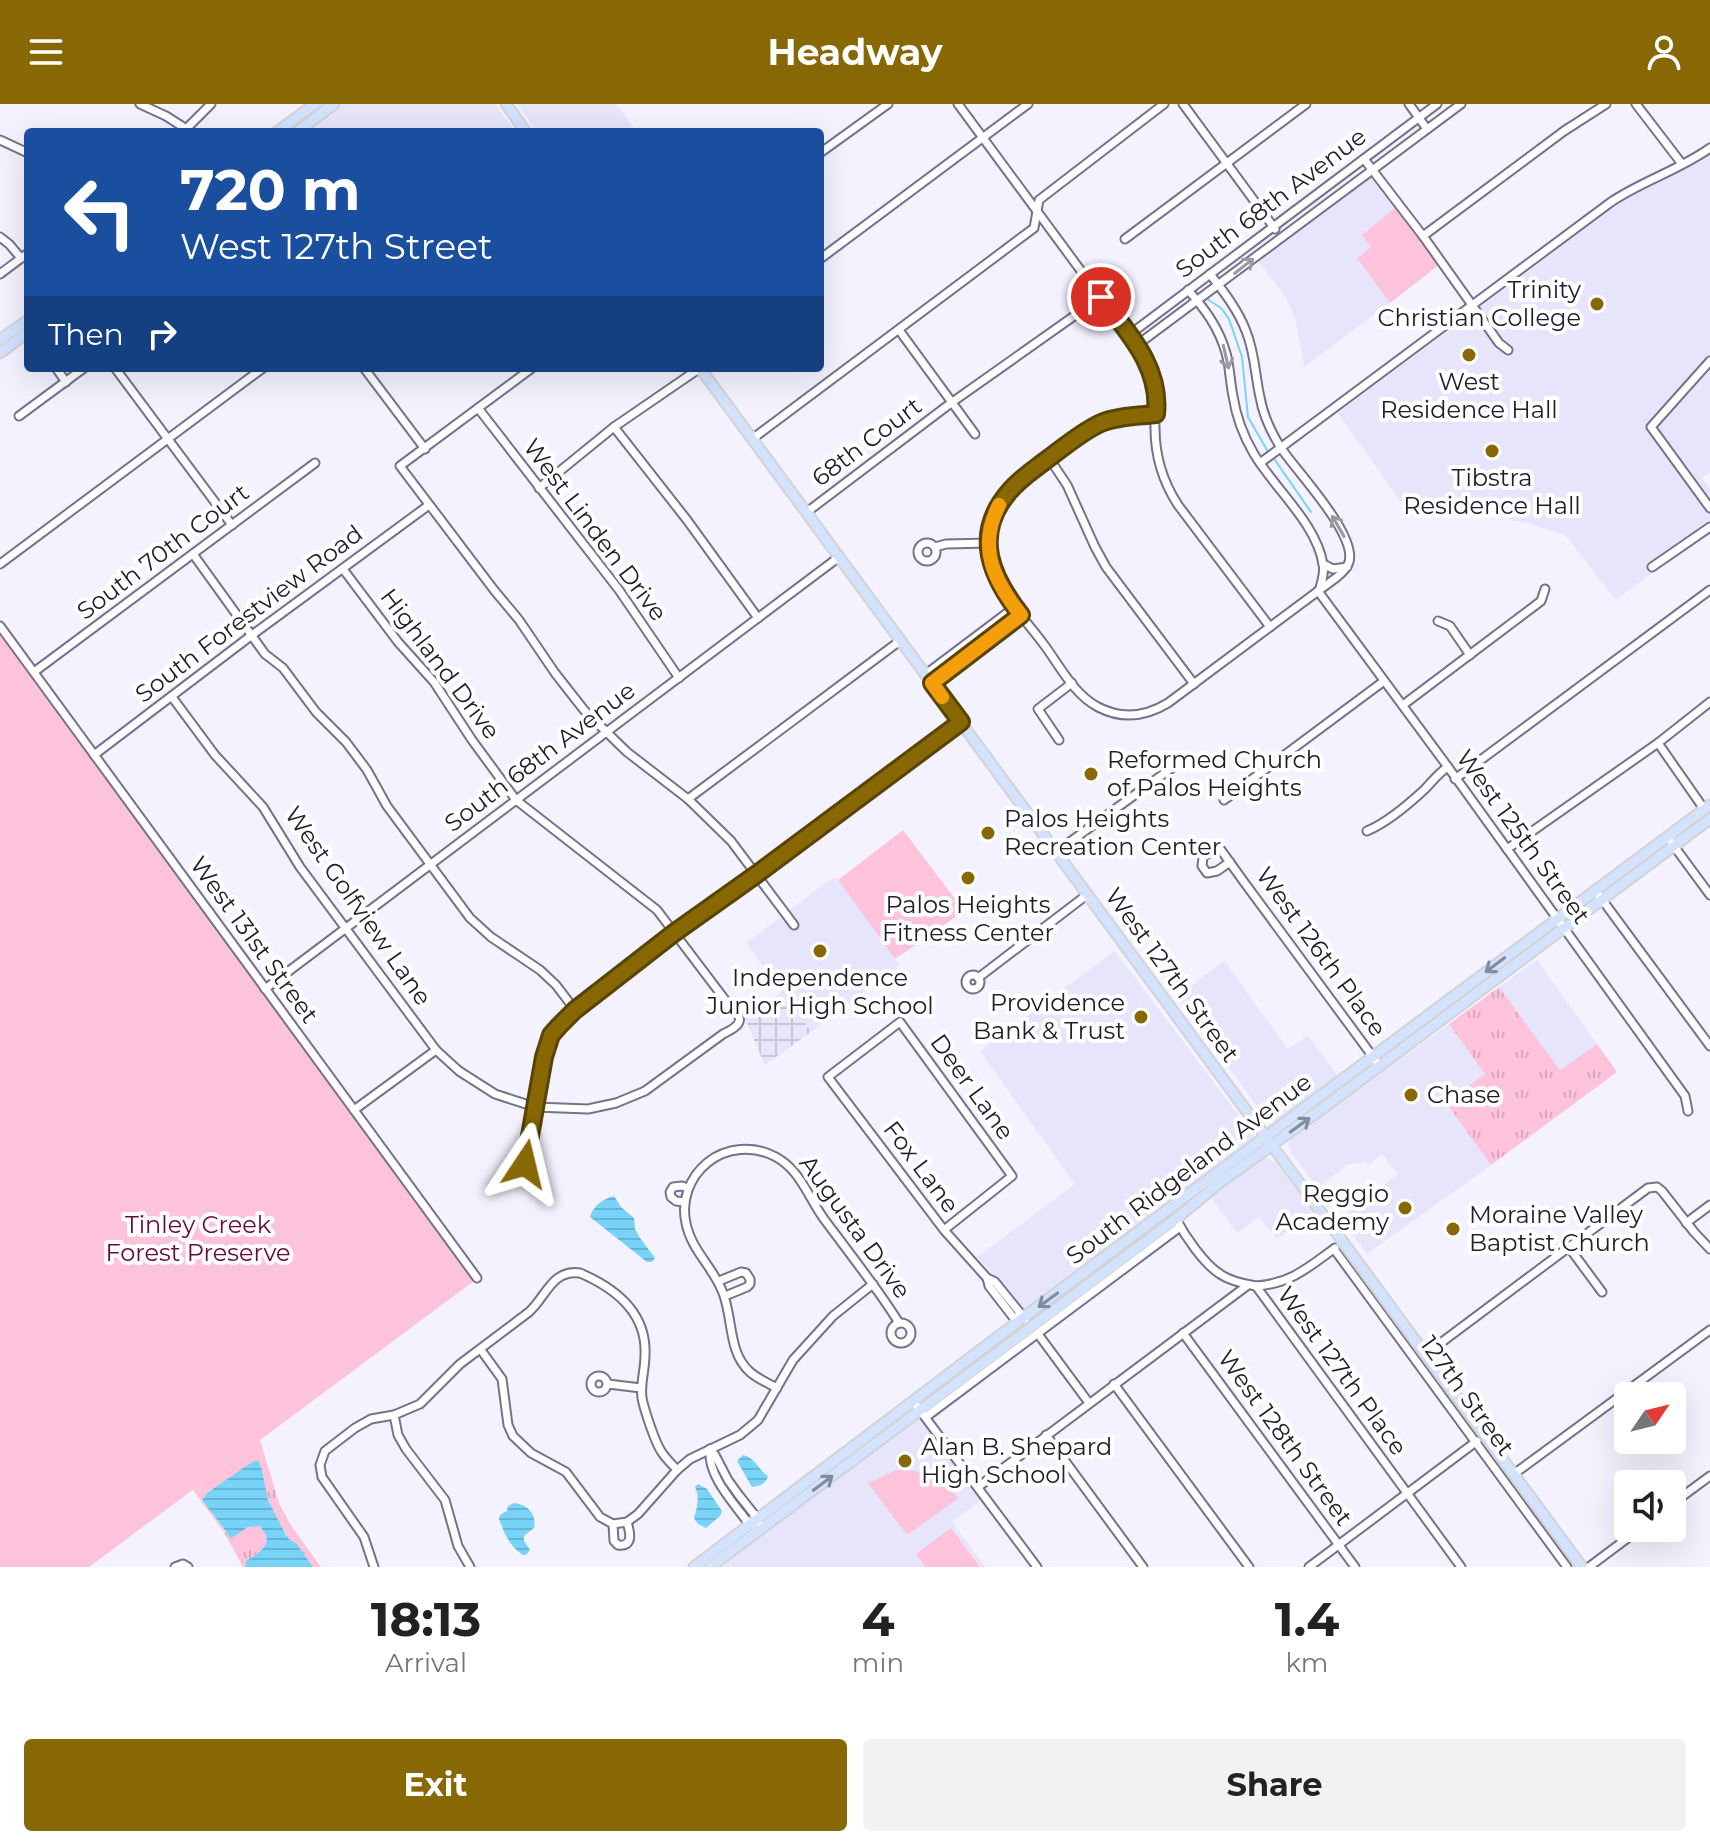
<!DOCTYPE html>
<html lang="en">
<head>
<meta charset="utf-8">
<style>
  :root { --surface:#fff; --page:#f2f2f2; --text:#222; --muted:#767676; --accent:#886804 }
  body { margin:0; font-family:Montserrat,sans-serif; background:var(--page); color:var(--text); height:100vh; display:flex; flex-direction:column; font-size:30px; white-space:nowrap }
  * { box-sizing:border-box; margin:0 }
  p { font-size:26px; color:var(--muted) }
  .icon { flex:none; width:44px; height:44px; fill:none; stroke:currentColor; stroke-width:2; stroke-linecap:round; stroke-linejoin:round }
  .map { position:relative; height:1463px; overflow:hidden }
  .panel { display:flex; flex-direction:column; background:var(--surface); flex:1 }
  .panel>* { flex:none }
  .banner { position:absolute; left:24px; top:24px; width:800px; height:244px; border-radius:8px; box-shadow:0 8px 32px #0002; background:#1a4fa0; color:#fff; overflow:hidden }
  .needle { width:52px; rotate:55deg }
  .buttons { position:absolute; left:1614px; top:1278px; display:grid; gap:16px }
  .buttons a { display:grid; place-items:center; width:72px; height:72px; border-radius:8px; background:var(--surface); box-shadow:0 8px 32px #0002; font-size:40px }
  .pin { position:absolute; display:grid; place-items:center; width:68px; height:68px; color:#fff; margin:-34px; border:4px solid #fff; border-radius:50%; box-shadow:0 2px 8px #0007 }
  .me { position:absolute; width:88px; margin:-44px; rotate:10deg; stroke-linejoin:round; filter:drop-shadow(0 0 6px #0008) }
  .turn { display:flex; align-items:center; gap:28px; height:168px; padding:0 24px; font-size:36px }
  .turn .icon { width:104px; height:104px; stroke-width:2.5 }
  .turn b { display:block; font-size:56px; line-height:68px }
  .then { display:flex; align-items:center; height:76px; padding:0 24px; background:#0003; gap:16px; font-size:30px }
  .eta { display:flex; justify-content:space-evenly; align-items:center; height:136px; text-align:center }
  .eta b { font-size:48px; font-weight:700; line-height:56px }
  .button { display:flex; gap:16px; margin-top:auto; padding:16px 24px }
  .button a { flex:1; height:92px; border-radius:8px; background:var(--accent); color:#fff; font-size:32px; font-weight:700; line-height:92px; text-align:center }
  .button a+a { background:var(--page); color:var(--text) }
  header { display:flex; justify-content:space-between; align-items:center; height:104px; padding:0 24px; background:var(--accent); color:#fff; font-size:36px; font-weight:700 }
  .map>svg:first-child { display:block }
</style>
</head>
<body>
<header><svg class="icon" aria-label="menu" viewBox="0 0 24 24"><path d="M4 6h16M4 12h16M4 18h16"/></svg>Headway<svg class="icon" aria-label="person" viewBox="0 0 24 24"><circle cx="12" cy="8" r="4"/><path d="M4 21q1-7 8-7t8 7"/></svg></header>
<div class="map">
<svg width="1710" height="1463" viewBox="0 0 1710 1463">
  <defs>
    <pattern id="industrial-grid" width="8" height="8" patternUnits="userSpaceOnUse" patternTransform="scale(2)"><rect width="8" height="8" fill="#e7e5fb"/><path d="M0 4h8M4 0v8" fill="none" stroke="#c6c4d7"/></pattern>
    <pattern id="grass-tufts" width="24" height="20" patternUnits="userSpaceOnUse" patternTransform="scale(2)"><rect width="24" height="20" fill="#fdc3db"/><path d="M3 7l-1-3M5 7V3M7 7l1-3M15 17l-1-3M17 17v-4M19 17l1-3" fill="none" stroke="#d9a7bc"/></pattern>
    <pattern id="water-rules" width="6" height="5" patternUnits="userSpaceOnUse" patternTransform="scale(2)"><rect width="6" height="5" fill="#77d3f8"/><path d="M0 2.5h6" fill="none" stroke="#67b5d5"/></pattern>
  </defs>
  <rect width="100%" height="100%" fill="#f3f2fe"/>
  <g fill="#e7e5fb">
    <polygon points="340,0 495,0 516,28 303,28"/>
    <polygon points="517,0 616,0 637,28 537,28"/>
    <polygon points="1710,50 1710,368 1702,374 1710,385 1710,426 1616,496 1565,431 1527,419 1452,403 1410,411 1338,309 1629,92 1698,59"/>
    <polygon points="1371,72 1396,103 1362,131 1371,143 1357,154 1390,199 1304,263 1296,218 1287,195 1258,156"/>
    <polygon points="835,772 899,861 811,928 746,839"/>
    <polygon points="1115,847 1256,1035 1024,1209 993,1170 977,1153 1075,1080 980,947"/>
    <polygon points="1537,856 1597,940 1560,966 1499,883"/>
    <polygon points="1224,857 1288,945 1308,932 1339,973 1278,1018 1272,1017 1266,1014 1177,893"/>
    <polygon points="1449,920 1485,970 1446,1000 1491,1061 1367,1150 1340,1114 1398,1070 1382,1050 1368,1061 1365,1057 1347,1061 1318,1084 1291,1048 1288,1040 1293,1032"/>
    <polygon points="1267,1054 1276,1059 1313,1108 1277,1135 1259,1113 1237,1129 1211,1093 1262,1055"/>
    <polygon points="916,1314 926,1319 981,1396 952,1418 985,1463 716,1463"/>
  </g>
  <polygon fill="url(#industrial-grid)" points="782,888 811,928 765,961 745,915"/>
  <g fill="url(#grass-tufts)">
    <polygon points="1499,883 1560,966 1597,940 1617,968 1491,1061 1446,999 1485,970 1449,920"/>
    <path d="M 260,1336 L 279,1399 L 290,1420 L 321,1463 L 313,1463 L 297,1440 L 289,1435 L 286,1431 L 268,1396 L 262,1366 L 252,1358 L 207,1389 L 202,1396 L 226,1429 L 233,1433 C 241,1427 248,1421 259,1422 C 276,1438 260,1448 246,1457 L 245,1463 L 243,1463 L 225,1430 L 193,1386 Z"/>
  </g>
  <g fill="#fdc3db">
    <polygon points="1396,103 1439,161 1390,199 1357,154 1371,143 1362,131"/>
    <polygon points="0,525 474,1177 89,1463 0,1463"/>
    <polygon points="903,726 964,807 895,855 838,776"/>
    <path d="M 896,1366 C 925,1366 940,1372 958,1394 L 909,1430 L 905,1428 L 868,1379 Z"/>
    <polygon points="951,1424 980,1463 925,1463 916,1450"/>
  </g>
  <g fill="url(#water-rules)">
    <path d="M 614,1092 L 621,1103 L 634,1114 L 635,1125 L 640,1134 L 655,1154 L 652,1158 L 647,1158 L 590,1113 C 593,1102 603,1095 614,1092 Z"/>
    <path d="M 743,1351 C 754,1353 759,1366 768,1372 C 766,1380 759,1382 752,1383 L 737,1357 Z"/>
    <path d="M 258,1356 L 262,1366 L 268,1396 L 286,1431 L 289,1435 L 297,1440 L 313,1463 L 245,1463 L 246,1457 C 261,1448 276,1438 259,1422 L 248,1423 L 233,1433 L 230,1433 L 202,1396 L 207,1389 L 252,1358 Z"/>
    <path d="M 698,1380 L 707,1385 L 722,1407 L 720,1412 L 706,1424 L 698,1420 L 694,1414 C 697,1404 700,1393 695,1383 Z"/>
    <path d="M 514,1399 C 527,1400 537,1410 534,1424 L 524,1432 L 524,1437 L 530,1446 L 526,1451 L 523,1451 C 510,1443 504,1429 499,1415 L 500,1411 L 507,1407 L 508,1402 Z"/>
  </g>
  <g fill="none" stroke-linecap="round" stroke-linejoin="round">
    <g stroke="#77d3f8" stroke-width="2">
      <polyline points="1207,195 1221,204 1229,215 1242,253 1248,313 1267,346"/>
      <polyline points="1275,356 1311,408"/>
    </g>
    <g stroke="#75728c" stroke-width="11">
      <g id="minor">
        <polyline points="140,0 166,12 191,28"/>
        <path d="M 958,0 L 1143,251 C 1158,279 1154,295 1155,324 C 1155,352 1163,378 1178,401 L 1270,523"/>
        <polyline points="1183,0 1275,125"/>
        <polyline points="1409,0 1427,25"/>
        <polyline points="1636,0 1682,60"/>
        <polyline points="184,27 211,0"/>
        <polyline points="0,36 28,49"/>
        <polyline points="820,49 888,0"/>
        <polyline points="1364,55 1423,132 1499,239 1508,246"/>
        <polyline points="1423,132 1564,27 1606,0"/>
        <polyline points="0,133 9,140 21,154"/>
        <polyline points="1125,135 1306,0"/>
        <polyline points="820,155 1028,0"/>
        <polyline points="0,170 28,149"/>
        <path d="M 1188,186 C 1205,205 1219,224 1226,249 C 1230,263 1230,278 1233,292 C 1236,312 1244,333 1254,350 C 1275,385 1316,419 1323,460 C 1325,468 1322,476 1320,484"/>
        <polyline points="899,226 975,330"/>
        <polyline points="1129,231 1437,0"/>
        <polyline points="1137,241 1461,0"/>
        <polyline points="1710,257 1651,323 1710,404"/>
        <polyline points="56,264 66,278"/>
        <polyline points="115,264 232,421"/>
        <polyline points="364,264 425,345"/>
        <polyline points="532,264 400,362 494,486 519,516 555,569 584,606 627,648 688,695 731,737 794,821"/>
        <polyline points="478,304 619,486 679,574"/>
        <path d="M 1156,310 C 1139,312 1117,312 1101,318 C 1086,325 1074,336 1061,345 C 1028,369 990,393 989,438 C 988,452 992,467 999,479 C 1010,501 1028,519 1042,538 C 1059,560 1073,590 1098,603 C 1121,615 1145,613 1168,599 L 1337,473 C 1342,469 1347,464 1349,458 C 1357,430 1297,368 1281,344 C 1271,328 1263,311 1260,293 C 1255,271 1255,249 1246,227 C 1238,206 1224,188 1210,170"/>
        <polyline points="19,312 84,264"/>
        <polyline points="614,323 687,416 758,514"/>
        <polyline points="752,335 1034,124 1039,96 1164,0"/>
        <polyline points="1049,354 1067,381 1095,443 1106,463 1194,580"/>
        <path d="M 1260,359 L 1611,98 C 1642,77 1679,66 1710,44"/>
        <polyline points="539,384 614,323 700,264"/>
        <polyline points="807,408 951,299 1101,193"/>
        <circle cx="927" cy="448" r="9"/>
        <polyline points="935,443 946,440 989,439"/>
        <polyline points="193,450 265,550 283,564 316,608 346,638 367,666 387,702 470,814 491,833 540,866 556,881 575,906"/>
        <polyline points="0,460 263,264"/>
        <polyline points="1323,460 1333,465 1347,463"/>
        <polyline points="1652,463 1710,423"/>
        <polyline points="1318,487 1448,663 1685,992 1688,1007"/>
        <polyline points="1438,517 1450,522 1470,551"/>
        <polyline points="0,522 477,1174"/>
        <polyline points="34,568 315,359"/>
        <polyline points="926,570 1015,503"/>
        <polyline points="932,579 1021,511"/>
        <path d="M 172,593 L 215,651 L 263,703 L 300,763 L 436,946 L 459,967 L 495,990 L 535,1003 L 588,1005 L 616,999 L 645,987 L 723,930 C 746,919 743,913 726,897 L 657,806 L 516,696 L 472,636 L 434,578 L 398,538 L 343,465"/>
        <polyline points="1403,601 1541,497 1545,485"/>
        <polyline points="1059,636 1038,605 1072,579"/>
        <polyline points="1658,639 1704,705"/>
        <polyline points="94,651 252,531 429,401"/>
        <polyline points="1455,675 1710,486"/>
        <polyline points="688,695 901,536"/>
        <polyline points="1224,696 1384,577"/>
        <path d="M 1367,727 C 1386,719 1410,699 1425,685 C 1433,677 1438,669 1448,663"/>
        <polyline points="1671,738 1710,791"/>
        <polyline points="1507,745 1658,639 1710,598"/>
        <polyline points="1056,748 1180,658"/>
        <polyline points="1230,758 1217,767 1207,769 1202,762 1203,753 1213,746 1221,746 1244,778 1376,957"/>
        <polyline points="1595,786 1710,942"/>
        <circle cx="973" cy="878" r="7"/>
        <polyline points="978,874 1088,790"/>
        <polyline points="265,885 839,453"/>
        <polyline points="354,1006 436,946"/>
        <polyline points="525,1060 544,953 551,931 559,922 575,906 674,829 757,770 961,618"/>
        <polyline points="685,1098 676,1097 671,1093 670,1088 673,1083 682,1082 688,1084"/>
        <path d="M 1176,1115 C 1185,1132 1204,1160 1220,1170 C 1230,1177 1244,1180 1256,1182 L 1461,1463"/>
        <polyline points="1686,1119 1710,1101"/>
        <polyline points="944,1126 1012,1072 900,918 828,973 944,1126 987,1174 995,1178 1025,1215"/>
        <polyline points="1568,1142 1602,1188"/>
        <polyline points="1334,1145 1567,1463"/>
        <polyline points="987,1174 989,1182 1013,1213 1023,1213"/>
        <polyline points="719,1177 741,1168 746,1169 750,1175 750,1180 747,1183 725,1192"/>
        <path d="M 1256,1182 C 1290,1180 1309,1163 1335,1144"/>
        <circle cx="901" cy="1229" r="10"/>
        <polyline points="1183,1229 1355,1463"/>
        <polyline points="1038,1230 1089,1299"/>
        <polyline points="481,1246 502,1275 508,1321 513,1332 531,1349 566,1368 600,1413 613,1420 627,1418 638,1410 677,1366 690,1355 740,1331 758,1316 793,1256 833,1212 873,1180"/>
        <polyline points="1426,1250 1648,1084 1657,1083 1662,1087 1694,1128 1710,1145"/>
        <circle cx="599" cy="1280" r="8"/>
        <polyline points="608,1280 641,1284"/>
        <polyline points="1114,1280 1249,1463"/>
        <path d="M 777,1284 C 768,1279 758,1275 750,1268 C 728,1249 733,1214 723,1189 C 714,1164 691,1146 686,1119 C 681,1097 689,1074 707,1059 C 726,1043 754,1041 776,1053 C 783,1057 789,1062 794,1068 C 806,1082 813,1100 824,1115 C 842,1139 861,1164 879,1189 C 886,1199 893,1209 899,1219"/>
        <polyline points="913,1297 1037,1463"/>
        <polyline points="394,1311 398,1331 406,1345 445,1396 458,1442 470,1463"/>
        <polyline points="926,1313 1180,1123"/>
        <polyline points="1046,1331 1143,1463"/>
        <path d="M 710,1345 C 707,1372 734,1399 749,1420 L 752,1421"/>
        <polyline points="710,1345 715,1351 728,1376 738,1390 757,1414 759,1420"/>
        <polyline points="1514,1370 1710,1226"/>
        <polyline points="978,1383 1248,1181"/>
        <polyline points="1672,1400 1710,1372"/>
        <path d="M 613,1420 L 614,1437 L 618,1441 C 634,1443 630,1428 627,1418"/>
        <polyline points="175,1463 183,1460 188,1463"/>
        <path d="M 374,1463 L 364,1433 L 322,1373 L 320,1361 L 325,1347 L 355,1324 L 371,1315 L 394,1311 L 420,1300 L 460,1260 L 529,1208 C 546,1193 552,1165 580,1169 C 615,1184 647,1209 645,1251 C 645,1266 640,1280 642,1294 C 644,1305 655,1338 661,1347 C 665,1354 672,1360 677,1366"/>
        <polyline points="1309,1463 1477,1337"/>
        <polyline points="1589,1463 1641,1424"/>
      </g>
    </g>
    <g stroke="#d3d3d5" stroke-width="13">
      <g id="major">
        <polyline points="506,0 526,28"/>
        <polyline points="277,28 315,0"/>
        <polyline points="297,28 334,0"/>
        <polyline points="0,236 28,216"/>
        <polyline points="0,249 28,228"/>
        <polyline points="700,264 1582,1463"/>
        <polyline points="694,1463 1024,1213 1710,701"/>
        <polyline points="710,1463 1176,1115 1218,1080 1327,1001 1710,715"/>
      </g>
    </g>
    <use href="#minor" stroke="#fff" stroke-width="7"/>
    <use href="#major" stroke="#d3e3fd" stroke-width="9"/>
  </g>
  <defs><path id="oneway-shaft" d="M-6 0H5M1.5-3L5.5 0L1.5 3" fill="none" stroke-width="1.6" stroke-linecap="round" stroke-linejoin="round" transform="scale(2)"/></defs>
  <g stroke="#9c9ba0">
    <use href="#oneway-shaft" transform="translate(1244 162) rotate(-38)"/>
    <use href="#oneway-shaft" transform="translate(1226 253) rotate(77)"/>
    <use href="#oneway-shaft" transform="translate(1338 422) rotate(-120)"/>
  </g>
  <g stroke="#838c9e">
    <use href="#oneway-shaft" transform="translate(1495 861) rotate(143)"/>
    <use href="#oneway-shaft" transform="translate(1300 1021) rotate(-36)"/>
    <use href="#oneway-shaft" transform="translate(1048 1196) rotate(144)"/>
    <use href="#oneway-shaft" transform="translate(823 1379) rotate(-37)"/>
  </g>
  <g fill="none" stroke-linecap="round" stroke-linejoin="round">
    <g stroke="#584403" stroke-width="20">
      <path id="route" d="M 525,1060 L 544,953 L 551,931 L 559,922 L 575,906 L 674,829 L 757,770 L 961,618 L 932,579 L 1021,511 C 992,474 972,432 1008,389 C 1018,376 1032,367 1045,357 C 1063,344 1081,328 1101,319 C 1117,312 1139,312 1156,310 C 1161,262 1127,228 1101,193"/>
    </g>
    <use href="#route" stroke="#886804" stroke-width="14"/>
    <path stroke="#f59e0b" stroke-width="14" d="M 942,593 L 932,579 L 1021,511 C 994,477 977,444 999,401"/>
  </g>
  <g fill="#886804" stroke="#fff" stroke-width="3">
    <circle cx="1597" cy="200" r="8"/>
    <circle cx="1469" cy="251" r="8"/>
    <circle cx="1492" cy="347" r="8"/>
    <circle cx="1091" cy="670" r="8"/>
    <circle cx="988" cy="729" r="8"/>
    <circle cx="968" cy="774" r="8"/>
    <circle cx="820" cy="847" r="8"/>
    <circle cx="1141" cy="913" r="8"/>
    <circle cx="1411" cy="991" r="8"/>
    <circle cx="1405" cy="1104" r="8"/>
    <circle cx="1453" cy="1125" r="8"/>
    <circle cx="905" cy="1357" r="8"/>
  </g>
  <g text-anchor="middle" stroke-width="8" stroke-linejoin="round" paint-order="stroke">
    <g font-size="24" fill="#22212b" stroke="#fff">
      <text transform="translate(1271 99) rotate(-37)" y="8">South 68th Avenue</text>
      <text transform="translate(867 338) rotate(-37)" y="8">68th Court</text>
      <text transform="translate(595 426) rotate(53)" y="8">West Linden Drive</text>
      <text transform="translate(163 448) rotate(-37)" y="8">South 70th Court</text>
      <text transform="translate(249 510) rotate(-37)" y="8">South Forestview Road</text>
      <text transform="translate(440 560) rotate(53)" y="8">Highland Drive</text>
      <text transform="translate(540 653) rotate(-37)" y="8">South 68th Avenue</text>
      <text transform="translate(1523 733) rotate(54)" y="8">West 125th Street</text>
      <text transform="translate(358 802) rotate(55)" y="8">West Golfview Lane</text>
      <text transform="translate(254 836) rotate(54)" y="8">West 131st Street</text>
      <text transform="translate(1321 848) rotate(54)" y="8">West 126th Place</text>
      <text transform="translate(1172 871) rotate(54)" y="8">West 127th Street</text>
      <text transform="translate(972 983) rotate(54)" y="8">Deer Lane</text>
      <text transform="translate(921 1063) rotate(53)" y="8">Fox Lane</text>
      <text transform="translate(1189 1065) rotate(-37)" y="8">South Ridgeland Avenue</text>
      <text transform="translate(855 1123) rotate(54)" y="8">Augusta Drive</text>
      <text transform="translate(1342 1267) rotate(54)" y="8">West 127th Place</text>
      <text transform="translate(1467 1292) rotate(54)" y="8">127th Street</text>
      <text transform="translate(1285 1334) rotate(54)" y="8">West 128th Street</text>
    </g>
    <g font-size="24" fill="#22212b" stroke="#fff" text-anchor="start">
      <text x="1581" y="194" text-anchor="end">Trinity<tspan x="1581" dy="28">Christian College</tspan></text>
      <text x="1469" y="286" text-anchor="middle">West<tspan x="1469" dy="28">Residence Hall</tspan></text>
      <text x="1492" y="382" text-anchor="middle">Tibstra<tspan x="1492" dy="28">Residence Hall</tspan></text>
      <text x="1107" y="664">Reformed Church<tspan x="1107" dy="28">of Palos Heights</tspan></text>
      <text x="1004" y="723">Palos Heights<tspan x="1004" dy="28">Recreation Center</tspan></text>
      <text x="968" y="809" text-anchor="middle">Palos Heights<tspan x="968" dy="28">Fitness Center</tspan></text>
      <text x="820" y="882" text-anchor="middle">Independence<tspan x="820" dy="28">Junior High School</tspan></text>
      <text x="1125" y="907" text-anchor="end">Providence<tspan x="1125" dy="28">Bank &amp; Trust</tspan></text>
      <text x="1427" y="999">Chase</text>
      <text x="1389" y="1098" text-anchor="end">Reggio<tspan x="1389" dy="28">Academy</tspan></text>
      <text x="1469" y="1119">Moraine Valley<tspan x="1469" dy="28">Baptist Church</tspan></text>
      <text x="921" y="1351">Alan B. Shepard<tspan x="921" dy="28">High School</tspan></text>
    </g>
    <g font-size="24" fill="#660a3f" stroke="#fff">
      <text x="198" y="1129">Tinley Creek<tspan x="198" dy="28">Forest Preserve</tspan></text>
    </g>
  </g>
</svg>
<div class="buttons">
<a><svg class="needle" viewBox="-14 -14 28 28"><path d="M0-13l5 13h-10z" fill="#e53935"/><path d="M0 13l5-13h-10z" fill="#767676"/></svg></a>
<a><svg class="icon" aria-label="sound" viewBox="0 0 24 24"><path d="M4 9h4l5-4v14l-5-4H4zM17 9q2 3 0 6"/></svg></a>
</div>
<div class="pin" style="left:1101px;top:193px;background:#d93025"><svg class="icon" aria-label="arrive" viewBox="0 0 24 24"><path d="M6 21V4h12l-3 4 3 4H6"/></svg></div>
<svg class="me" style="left:525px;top:1060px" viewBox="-20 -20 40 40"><path d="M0-17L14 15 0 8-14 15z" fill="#886804" stroke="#fff" stroke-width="4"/></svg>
<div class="banner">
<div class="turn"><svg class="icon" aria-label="left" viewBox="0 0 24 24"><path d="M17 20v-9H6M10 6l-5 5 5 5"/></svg><div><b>720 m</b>West 127th Street</div></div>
<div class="then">Then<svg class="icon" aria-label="right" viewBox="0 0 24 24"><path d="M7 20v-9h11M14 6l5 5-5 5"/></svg></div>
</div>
</div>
<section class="panel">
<div class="eta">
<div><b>18:13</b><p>Arrival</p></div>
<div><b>4</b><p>min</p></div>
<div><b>1.4</b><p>km</p></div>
</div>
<div class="button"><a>Exit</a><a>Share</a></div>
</section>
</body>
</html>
